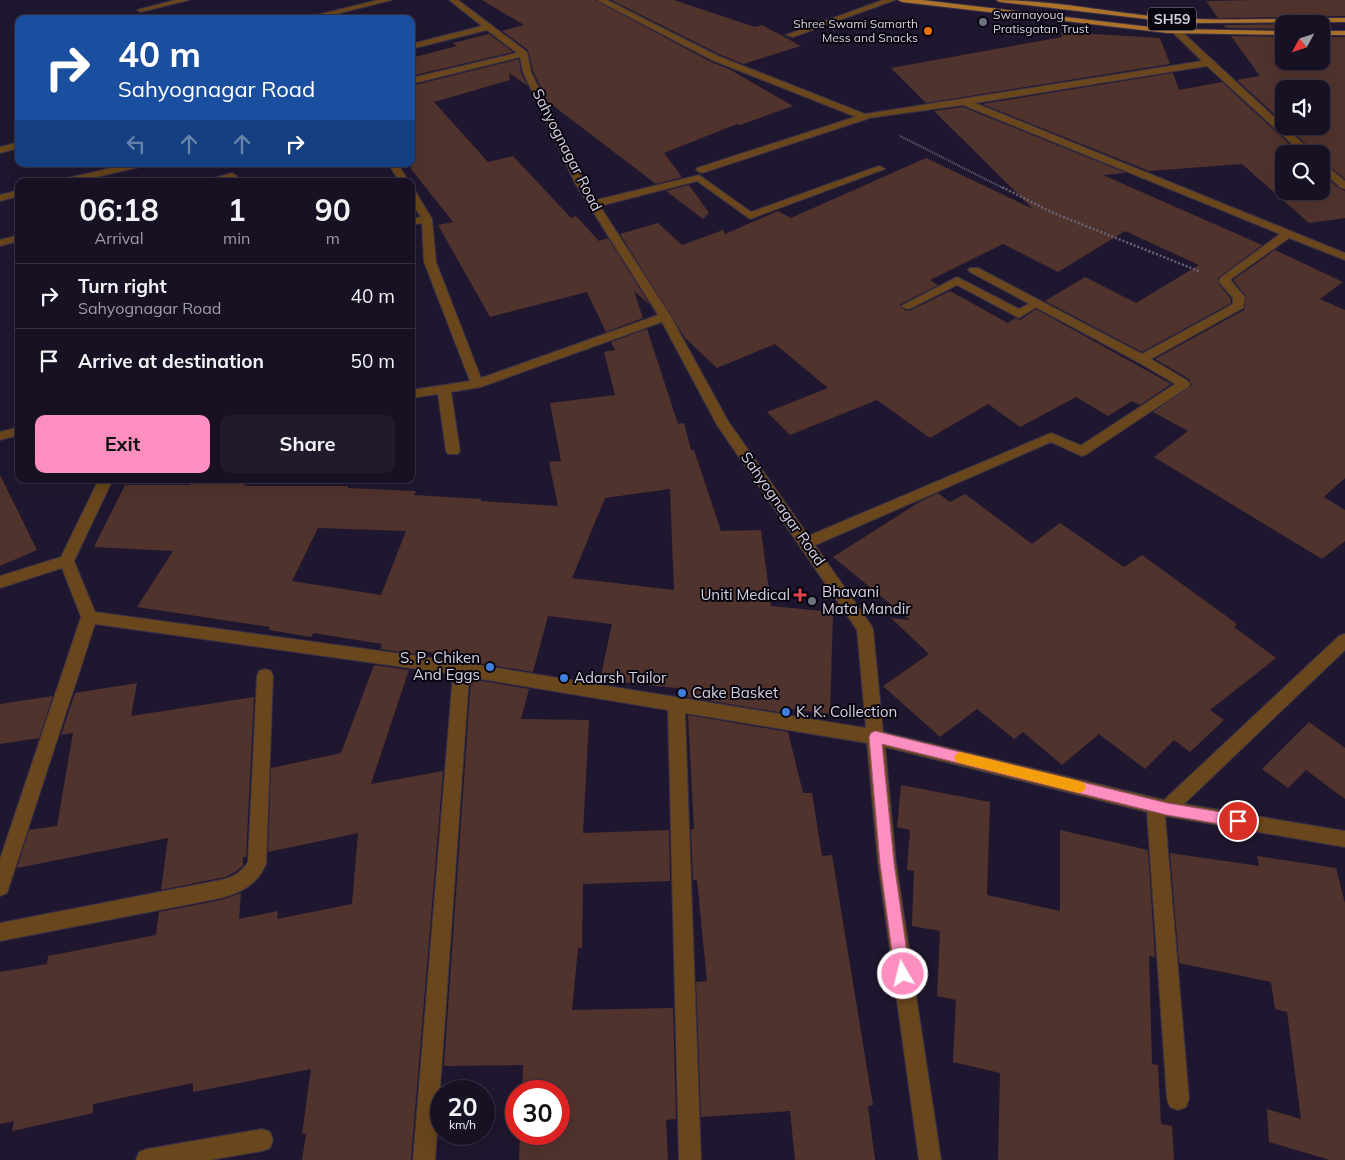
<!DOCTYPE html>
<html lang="en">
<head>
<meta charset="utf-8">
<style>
  :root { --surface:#171123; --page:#201a2b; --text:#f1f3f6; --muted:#9e9da6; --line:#363141; --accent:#fd8ec0 }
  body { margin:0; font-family:Mulish,sans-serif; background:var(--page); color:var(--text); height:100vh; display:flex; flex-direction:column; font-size:19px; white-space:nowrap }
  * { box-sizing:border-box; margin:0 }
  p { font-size:16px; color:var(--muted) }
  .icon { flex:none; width:28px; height:28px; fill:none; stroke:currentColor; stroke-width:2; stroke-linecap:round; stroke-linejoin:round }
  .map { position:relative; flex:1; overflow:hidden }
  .side { position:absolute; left:15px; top:178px; width:400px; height:305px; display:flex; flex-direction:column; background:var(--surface); border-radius:10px; box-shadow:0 5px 20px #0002,0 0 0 1px var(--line) }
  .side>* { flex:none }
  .top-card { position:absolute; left:15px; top:15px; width:400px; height:152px; border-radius:10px; box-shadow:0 5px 20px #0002,0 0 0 1px var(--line); background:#1a4fa0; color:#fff; overflow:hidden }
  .needle { width:32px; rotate:230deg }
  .tools { position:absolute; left:1275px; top:15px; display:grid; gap:10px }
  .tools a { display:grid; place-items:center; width:55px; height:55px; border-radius:10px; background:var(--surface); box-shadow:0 5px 20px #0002,0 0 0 1px var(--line); font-size:25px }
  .speed { position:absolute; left:430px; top:1080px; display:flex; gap:10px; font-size:25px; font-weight:700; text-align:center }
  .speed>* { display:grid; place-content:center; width:65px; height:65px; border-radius:50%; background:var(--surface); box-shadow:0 5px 20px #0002,0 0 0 1px var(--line); line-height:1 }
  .speed small { font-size:12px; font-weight:400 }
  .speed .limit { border:8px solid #d22; background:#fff; color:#111 }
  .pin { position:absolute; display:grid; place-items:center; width:42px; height:42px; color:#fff; margin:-21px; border:2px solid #fff; border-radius:50%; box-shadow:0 1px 5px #0007 }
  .me { position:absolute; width:55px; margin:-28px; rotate:352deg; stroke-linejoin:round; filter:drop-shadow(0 0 4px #0008) }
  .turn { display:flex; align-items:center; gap:18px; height:105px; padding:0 20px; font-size:22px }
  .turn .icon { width:65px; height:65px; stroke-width:2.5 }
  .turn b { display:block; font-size:35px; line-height:42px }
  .lanes { display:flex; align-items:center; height:48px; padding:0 20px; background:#0003; justify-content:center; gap:25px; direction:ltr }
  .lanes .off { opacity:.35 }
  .eta { display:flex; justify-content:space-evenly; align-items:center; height:85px; text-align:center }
  .eta b { font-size:30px; font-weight:700; line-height:35px }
  .cta { display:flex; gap:10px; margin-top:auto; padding:10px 20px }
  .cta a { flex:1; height:58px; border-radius:10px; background:var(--accent); color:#111; font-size:20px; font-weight:700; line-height:58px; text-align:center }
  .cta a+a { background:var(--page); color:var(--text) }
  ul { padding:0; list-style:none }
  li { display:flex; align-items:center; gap:15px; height:65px; padding:0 20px; border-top:1px solid var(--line) }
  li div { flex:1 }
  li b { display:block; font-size:19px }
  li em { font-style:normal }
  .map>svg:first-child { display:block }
</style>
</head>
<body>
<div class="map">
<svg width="1345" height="1160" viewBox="0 0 1345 1160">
  <rect width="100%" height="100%" fill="#1f172f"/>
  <g fill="#51332d" fill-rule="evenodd">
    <polygon points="482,0 595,0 711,62 729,69 793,106 740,125 737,124 664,153 682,177 656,184 547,101 533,71 528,50 502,31 524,25"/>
    <polygon points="611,0 674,0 755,27 762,25 801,46 743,64 719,54"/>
    <polygon points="1257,0 1345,0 1345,16 1218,18 1206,1"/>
    <polygon points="1284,24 1284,29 1226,28 1223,25"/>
    <polygon points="1061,32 1160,38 1170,64 926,103 891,68 1062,37"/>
    <polygon points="489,34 513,52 411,76 411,58 457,46 453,43"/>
    <polygon points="1231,36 1284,37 1284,61 1321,61 1321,37 1345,37 1345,179 1321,160 1321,154 1316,154 1287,126 1321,126 1321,89 1284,89 1284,123 1237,80 1260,76"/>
    <polygon points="519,59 521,73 528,86 509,73 510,80 434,102 488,162 513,156 571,218 576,216 599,241 608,238 650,305 634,291 643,318 606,332 587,292 490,317 438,225 453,222 411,169 411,86"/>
    <polygon points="1173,73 1179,90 1222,82 1300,154 1284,154 1284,191 1321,191 1321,173 1340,189 1345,191 1345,218 1309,223 1242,164 1149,171 982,104"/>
    <polygon points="963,107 1126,173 1103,175 1262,245 1218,278 1218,283 1231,299 1231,303 1142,352 1045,301 1085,277 1136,303 1199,265 1125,231 1058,272 1003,244 930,280 938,285 899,305 906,311 911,310 950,291 1008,323 1015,318 1020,320 1036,309 1171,384 1140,405 1132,401 1108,416 1076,397 1020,427 988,404 930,438 877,400 790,435 767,412 828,388 775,344 717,368 685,338 620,234 658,223 682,245 723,230 725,234 778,211 791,218 926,158 1033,209 934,111"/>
    <polygon points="689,185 709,213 703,219 666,191"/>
    <polygon points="1275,250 1343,282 1320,299 1345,310 1345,478 1324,497 1345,510 1345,541 1322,559 1154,457 1188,431 1153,412 1192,385 1189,379 1155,359 1244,310 1246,296 1233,280"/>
    <path d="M 647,329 L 678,424 L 684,423 L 691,450 L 694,450 L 721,531 L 761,530 L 771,606 L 833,612 L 830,714 L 783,708 L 784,713 L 687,697 L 686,689 L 600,680 L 612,624 L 548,616 L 533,672 L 473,662 L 474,659 L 416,650 L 415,654 L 380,649 L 382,644 L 314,633 L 311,637 L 269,630 L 270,627 L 137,607 L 173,551 L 94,547 L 125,485 L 190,485 L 190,483 L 246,481 L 244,486 L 348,486 L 348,488 L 416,491 L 414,495 L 481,499 L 481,501 L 558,506 L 549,462 L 561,461 L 550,403 L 615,395 L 604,352 L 615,350 L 611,342 ZM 670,489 L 674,590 L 572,578 L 605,498 ZM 318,528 L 406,531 L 381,595 L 292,581 Z"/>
    <polygon points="0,475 37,550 0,566"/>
    <polygon points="938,493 950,502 965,494 1032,544 1060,523 1124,567 1142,555 1237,624 1234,627 1276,658 1210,710 1224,720 1190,752 1174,740 1145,769 1099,734 1062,765 1023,732 1014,739 977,709 940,737 883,686 929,654 891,618 910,620 833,557 921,501"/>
    <polygon points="374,665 409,670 371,784 443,771 411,1160 302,1160 306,1134 302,1134 311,1069 193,1092 193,1083 93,1104 93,1113 12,1131 14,1121 0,1124 0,972 47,964 48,956 156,935 159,912 221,900 241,893 239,919 278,911 277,919 352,904 358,833 268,852 271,768 341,753"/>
    <polygon points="471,679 529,689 521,719 589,720 583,833 669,830 670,881 583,884 582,948 578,948 572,1010 673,1008 676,1119 666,1120 668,1160 519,1160 520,1134 559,1134 559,1091 522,1091 523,1065 444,1066"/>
    <polygon points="137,683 131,716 254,697 246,857 243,857 243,866 235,872 225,877 161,890 168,838 17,868 29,830 57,826 73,733 61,735 75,693"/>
    <polygon points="53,696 39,738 0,744 0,704"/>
    <polygon points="688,715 788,732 803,793 812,793 822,856 832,855 873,1105 868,1106 875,1160 795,1160 790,1111 701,1117 696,982 707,981 697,880 693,880 691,829 694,829"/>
    <polygon points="1309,722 1345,748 1345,799 1306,770 1288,788 1262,769"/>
    <polygon points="901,785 990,802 987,895 1060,911 1060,830 1148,850 1155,957 1149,956 1152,1064 1158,1065 1161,1124 1172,1126 1174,1160 998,1160 1000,1073 953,1062 956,1000 937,996 940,931 912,926 914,871 907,870 910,830 897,827"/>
    <polygon points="1170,853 1259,866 1257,856 1336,868 1345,903 1345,1160 1330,1160 1269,1142 1267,1109 1301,1119 1287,1012 1275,1009 1271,982 1179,963"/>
  </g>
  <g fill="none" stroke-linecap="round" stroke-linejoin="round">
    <g stroke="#383148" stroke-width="2">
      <g id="lane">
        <polygon points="864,114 869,117 867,119 705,172 701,173 696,170 697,168"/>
        <polygon points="957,277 1019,309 1035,301 1041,304 1019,318 957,285 911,308 907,309 901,306"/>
        <polygon points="1051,433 1087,448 1089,451 1087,454 1082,456 1051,442 811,547 806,548 801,547 799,543 801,539"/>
      </g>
    </g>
    <g stroke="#383148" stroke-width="2">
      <g id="street">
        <polygon points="175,0 189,0 141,12 137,10"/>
        <polygon points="378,0 392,0 316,19 300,19"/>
        <polygon points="449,0 458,0 527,52 531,72 585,183 596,200 699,175 751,212 876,167 880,166 885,169 750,219 697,181 600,206 671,317 728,421 871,625 873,629 883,732 1164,800 1339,636 1345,634 1345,650 1184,804 1345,831 1345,847 1165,816 1189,1099 1186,1107 1178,1110 1170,1107 1167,1099 1147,812 885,747 896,863 941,1160 919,1160 878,863 867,743 685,713 701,1160 679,1160 668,710 469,677 435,1160 413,1160 453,674 95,624 9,887 7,893 0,896 0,859 81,617 62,568 0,588 0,576 61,557 99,479 113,479 74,561 95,612 461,662 866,728 857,630 717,425 662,322 481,387 451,392 460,451 458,454 448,454 446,451 438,394 411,398 411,390 470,381 424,262 422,223 411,225 411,219 421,217 411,202 411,190 415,191 432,219 436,262 481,378 658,315 575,183 523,72 520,57 411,84 411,78 517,53 487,30 411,49 411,44 482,26"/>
        <polygon points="597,0 607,0 718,56 865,114 1202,61 1159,19 1166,17 1314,154 1303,154 1207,66 975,103 1345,253 1345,260 1289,238 1231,279 1231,281 1245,297 1243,308 1151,359 1188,381 1190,384 1188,387 1087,454 1077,454 1075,451 1077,448 1175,384 1138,362 970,272 968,270 970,268 978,268 1142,354 1233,304 1233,298 1219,282 1220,278 1280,234 963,105 861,119 712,60"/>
        <polygon points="883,0 895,0 793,37 786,35"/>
        <polygon points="19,142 19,148 0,153 0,147"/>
        <polygon points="1321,162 1345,181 1345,189 1341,188 1321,170"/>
        <polygon points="129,164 146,164 144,166 79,181 62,181 63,179"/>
        <polygon points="396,165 399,166 409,181 399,181 391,168"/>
        <path d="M 232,173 L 237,176 C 230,182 218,182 209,181 L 210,179 Z"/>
        <polygon points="19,190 19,196 0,201 0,195"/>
        <polygon points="19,235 19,241 0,246 0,240"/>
        <polygon points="19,427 19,435 0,440 0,432"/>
        <path d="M 265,669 L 271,671 L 273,676 L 266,864 C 257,885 242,892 221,898 L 0,941 L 0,923 L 221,880 C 233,877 241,873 248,862 L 257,676 L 259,671 Z"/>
        <polygon points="262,1129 270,1132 273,1140 270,1148 262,1151 210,1160 136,1160 139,1152 147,1149"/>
      </g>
    </g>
    <g stroke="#383148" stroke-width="2">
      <g id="primary">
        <polygon points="898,0 922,0 1167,29 1284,31 1284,35 1167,33 902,2"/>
        <path d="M 996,0 C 1052,0 1107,12 1162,17 C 1223,22 1285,18 1345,18 L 1345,22 L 1198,23 L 1163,21 L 1000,2 Z"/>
        <rect x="1321" y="31" width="24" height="4"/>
      </g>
    </g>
    <polyline stroke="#696377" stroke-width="2" stroke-dasharray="1 1" stroke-linecap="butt" points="900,136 1005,189"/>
    <polyline stroke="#696377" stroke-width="2.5" stroke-dasharray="2 2" stroke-linecap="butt" points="1002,187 1051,212 1201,272"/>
    <use href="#lane" fill="#69461c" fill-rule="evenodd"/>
    <use href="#street" fill="#69461c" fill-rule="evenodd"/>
    <use href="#primary" fill="#ac722a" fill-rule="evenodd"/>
  </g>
  <polygon fill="#fd8ec0" stroke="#a45c7d" points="875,731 1167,803 1238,815 1243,817 1245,821 1243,825 1238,827 1167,815 882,744 894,863 910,974 908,980 903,982 897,980 895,974 880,863 869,737 871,733"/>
  <polygon fill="#f59e0b" points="960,752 1079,781 1084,783 1086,787 1084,791 1079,793 960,763 956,762 954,758 956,754"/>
  <g fill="#6b7280" stroke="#08050f" stroke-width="2">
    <circle cx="983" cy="22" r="5"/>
    <circle cx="812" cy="601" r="5"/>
  </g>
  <circle fill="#e8710a" stroke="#08050f" stroke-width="2" cx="928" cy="31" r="5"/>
  <path fill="#e0444e" stroke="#08050f" stroke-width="2" d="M797.5 587.5h5v5h5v5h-5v5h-5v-5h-5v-5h5z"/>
  <g fill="#3f7fe0" stroke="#08050f" stroke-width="2">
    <circle cx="490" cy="667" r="5"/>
    <circle cx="564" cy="678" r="5"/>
    <circle cx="682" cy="693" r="5"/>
    <circle cx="786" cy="712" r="5"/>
  </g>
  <g text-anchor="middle" stroke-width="4" stroke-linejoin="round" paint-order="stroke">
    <g font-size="12" fill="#d4d0e0" stroke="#08050f" text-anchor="start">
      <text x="993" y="19">Swarnayoug<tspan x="993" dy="14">Pratisgatan Trust</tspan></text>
      <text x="918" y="28" text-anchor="end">Shree Swami Samarth<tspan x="918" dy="14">Mess and Snacks</tspan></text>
    </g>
    <rect fill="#08050f" stroke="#9793a1" stroke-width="1" x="1148" y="7.5" width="48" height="23" rx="4"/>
    <g font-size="14" font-weight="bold" fill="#d4d0e0">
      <text x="1172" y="24">SH59</text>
    </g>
    <g font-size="15" fill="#d4d0e0" stroke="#08050f">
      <text transform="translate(567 150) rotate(63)" y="5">Sahyognagar Road</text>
      <text transform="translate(783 509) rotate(55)" y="5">Sahyognagar Road</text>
    </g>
    <g font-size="15" fill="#d4d0e0" stroke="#08050f" text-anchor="start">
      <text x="822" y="597">Bhavani<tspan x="822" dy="17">Mata Mandir</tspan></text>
      <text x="790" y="600" text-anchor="end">Uniti Medical</text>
      <text x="480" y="663" text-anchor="end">S. P. Chiken<tspan x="480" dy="17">And Eggs</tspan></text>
      <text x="574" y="683">Adarsh Tailor</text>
      <text x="692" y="698">Cake Basket</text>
      <text x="796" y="717">K. K. Collection</text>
    </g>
  </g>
</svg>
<div class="tools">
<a><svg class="needle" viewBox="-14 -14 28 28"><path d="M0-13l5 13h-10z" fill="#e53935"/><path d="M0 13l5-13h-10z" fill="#9e9da6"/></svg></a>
<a><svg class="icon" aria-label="sound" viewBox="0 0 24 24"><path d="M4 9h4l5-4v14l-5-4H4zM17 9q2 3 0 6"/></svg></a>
<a><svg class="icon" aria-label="search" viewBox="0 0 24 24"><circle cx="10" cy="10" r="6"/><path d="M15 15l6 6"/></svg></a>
</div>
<div class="speed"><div>20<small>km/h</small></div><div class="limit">30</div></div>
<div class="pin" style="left:1238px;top:821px;background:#d93025"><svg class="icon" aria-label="arrive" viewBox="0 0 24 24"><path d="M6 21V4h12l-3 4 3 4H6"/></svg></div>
<svg class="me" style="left:903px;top:974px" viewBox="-20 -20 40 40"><circle r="17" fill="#fd8ec0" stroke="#fff" stroke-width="3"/><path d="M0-11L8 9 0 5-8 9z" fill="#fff"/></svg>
<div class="top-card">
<div class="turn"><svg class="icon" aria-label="right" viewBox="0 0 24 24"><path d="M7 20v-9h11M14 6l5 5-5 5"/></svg><div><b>40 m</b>Sahyognagar Road</div></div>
<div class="lanes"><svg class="icon off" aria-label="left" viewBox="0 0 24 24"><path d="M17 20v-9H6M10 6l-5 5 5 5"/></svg><svg class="icon off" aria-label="ahead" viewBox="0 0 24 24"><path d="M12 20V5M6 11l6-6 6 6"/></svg><svg class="icon off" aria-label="ahead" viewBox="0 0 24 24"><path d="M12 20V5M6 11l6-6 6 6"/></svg><svg class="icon" aria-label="right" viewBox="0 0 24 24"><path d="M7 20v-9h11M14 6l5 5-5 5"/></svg></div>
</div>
<section class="side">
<div class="eta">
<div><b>06:18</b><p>Arrival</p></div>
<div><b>1</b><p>min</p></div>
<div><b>90</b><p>m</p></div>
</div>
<ul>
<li><svg class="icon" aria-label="right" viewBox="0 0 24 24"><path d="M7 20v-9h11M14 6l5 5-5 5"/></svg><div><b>Turn right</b><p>Sahyognagar Road</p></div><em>40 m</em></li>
<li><svg class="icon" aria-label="arrive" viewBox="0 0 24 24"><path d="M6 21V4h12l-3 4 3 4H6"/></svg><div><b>Arrive at destination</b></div><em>50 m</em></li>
</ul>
<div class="cta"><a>Exit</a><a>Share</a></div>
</section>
</div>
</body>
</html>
